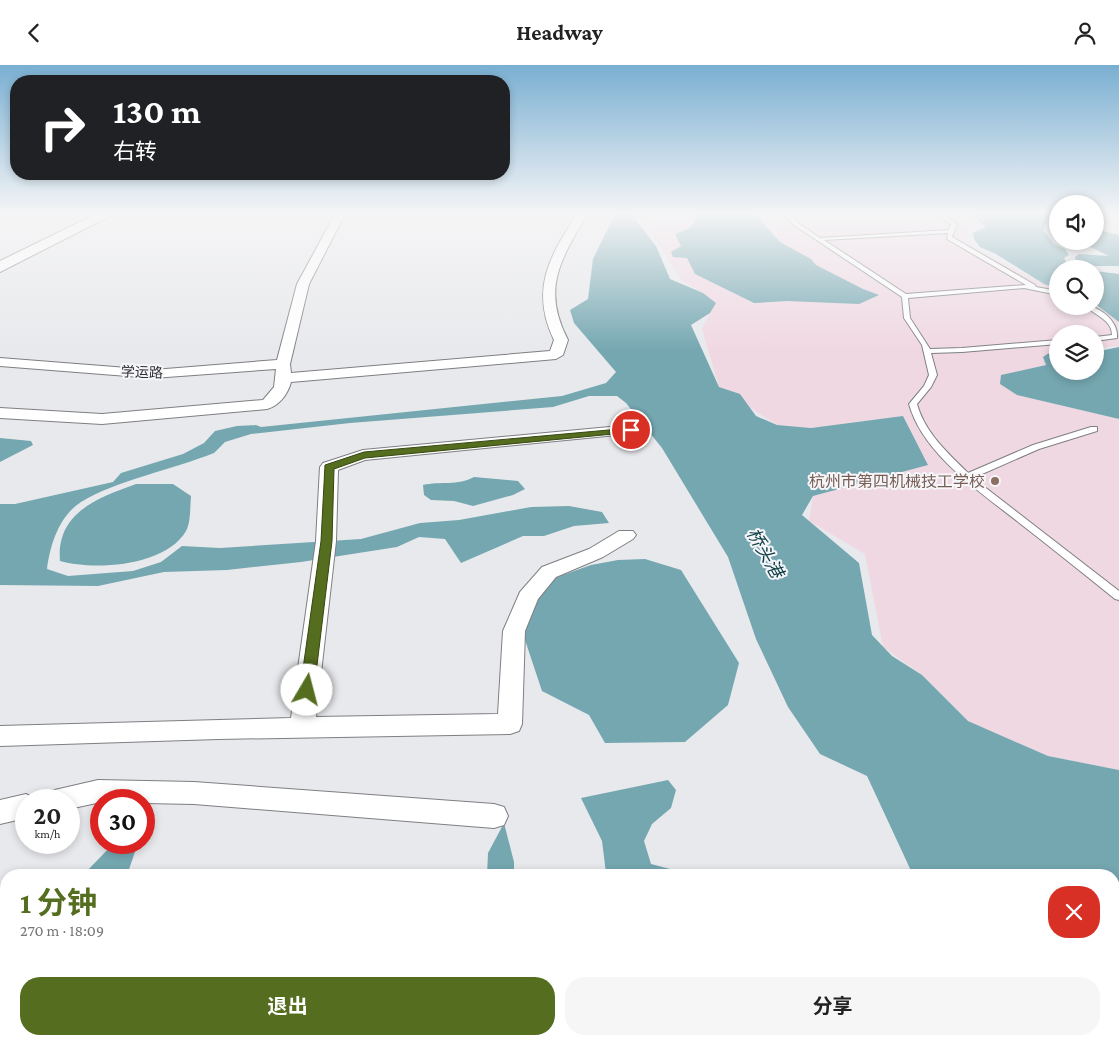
<!DOCTYPE html>
<html lang="zh">
<head>
<meta charset="utf-8">
<style>
  :root { --surface:#fff; --page:#f6f6f6; --text:#222; --muted:#767676; --accent:#556d1e }
  body { margin:0; font-family:"Crimson Pro","Noto Sans SC",serif; background:var(--page); color:var(--text); height:100vh; display:flex; flex-direction:column; font-size:19px; white-space:nowrap }
  * { box-sizing:border-box; margin:0 }
  p { font-size:16px; color:var(--muted) }
  .icon { flex:none; width:28px; height:28px; fill:none; stroke:currentColor; stroke-width:2; stroke-linecap:round; stroke-linejoin:round }
  .map { position:relative; flex:1; overflow:hidden }
  .panel { position:absolute; left:0px; top:804px; width:1120px; height:176px; display:flex; flex-direction:column; background:var(--surface); border-radius:20px 20px 0 0; box-shadow:0 2px 8px #0003 }
  .panel>* { flex:none }
  .banner { position:absolute; left:10px; top:10px; width:500px; height:105px; border-radius:20px; box-shadow:0 2px 8px #0003; background:#202124; color:#fff; overflow:hidden }
  .fabs { position:absolute; left:1049px; top:130px; display:grid; gap:10px }
  .fabs a { display:grid; place-items:center; width:55px; height:55px; border-radius:50%; background:var(--surface); box-shadow:0 2px 8px #0003; font-size:25px }
  .speed { position:absolute; left:15px; top:724px; display:flex; gap:10px; font-size:25px; font-weight:700; text-align:center }
  .speed>* { display:grid; place-content:center; width:65px; height:65px; border-radius:50%; background:var(--surface); box-shadow:0 2px 8px #0003; line-height:1 }
  .speed small { font-size:12px; font-weight:400 }
  .speed .limit { border:8px solid #d22; background:#fff; color:#111 }
  .pin { position:absolute; display:grid; place-items:center; width:42px; height:42px; color:#fff; margin:-21px; border:2px solid #fff; border-radius:50%; box-shadow:0 1px 5px #0007 }
  .me { position:absolute; width:55px; margin:-28px; rotate:8deg; stroke-linejoin:round; filter:drop-shadow(0 0 4px #0008) }
  .turn { display:flex; align-items:center; gap:18px; height:105px; padding:0 20px; font-size:22px }
  .turn .icon { width:65px; height:65px; stroke-width:2.5 }
  .turn b { display:block; font-size:35px; line-height:42px }
  .round { display:grid; place-items:center; flex:none; width:52px; height:52px; border-radius:20px; background:var(--page) }
  .summary { display:flex; align-items:center; justify-content:space-between; height:85px; padding:0 20px }
  h1 { font-size:30px; font-weight:700; line-height:38px; color:var(--accent) }
  .button { display:flex; gap:10px; margin-top:auto; padding:10px 20px }
  .button a { flex:1; height:58px; border-radius:20px; background:var(--accent); color:#fff; font-size:20px; font-weight:700; line-height:58px; text-align:center }
  .button a+a { background:var(--page); color:var(--text) }
  header { display:flex; justify-content:space-between; align-items:center; height:65px; padding:0 20px; background:var(--surface); font-size:22px; font-weight:700 }
  .map>svg:first-child { display:block }
</style>
</head>
<body>
<header><svg class="icon" aria-label="back" viewBox="0 0 24 24"><path d="M15 5l-7 7 7 7"/></svg>Headway<svg class="icon" aria-label="person" viewBox="0 0 24 24"><circle cx="12" cy="8" r="4"/><path d="M4 21q1-7 8-7t8 7"/></svg></header>
<div class="map">
<svg width="1119" height="979" viewBox="0 0 1119 979">
  <rect width="100%" height="100%" fill="#e8e9ec"/>
  <polygon fill="#f0d8e2" points="649,149 968,149 986,163 968,166 966,176 979,186 1044,219 1057,223 1058,241 1095,240 1118,255 1119,281 1095,283 1095,269 1058,269 1057,287 1049,288 1046,300 1001,310 1018,330 1119,354 1119,705 1048,691 968,656 922,610 883,582 865,489 809,456 813,431 928,400 903,351 811,363 777,360 719,322 702,264 710,248 710,233 681,215 644,155"/>
  <g fill="#75a7b1">
    <path d="M 615,149 L 637,149 L 635,154 L 656,181 L 670,214 L 703,228 L 716,238 L 710,248 L 691,260 L 719,322 L 740,329 L 756,351 L 777,360 L 811,363 L 903,351 L 928,400 L 813,431 L 802,450 L 859,498 L 872,570 L 892,591 L 922,610 L 968,656 L 1048,691 L 1119,705 L 1119,979 L 991,979 L 988,974 L 1114,974 L 1114,810 L 913,810 L 867,711 L 820,689 L 788,642 L 756,574 L 728,492 L 662,383 L 626,338 L 617,331 L 589,331 L 553,342 L 350,358 L 251,369 L 225,377 L 214,388 C 174,404 115,416 81,437 C 59,451 50,480 47,504 L 68,511 L 133,506 L 161,497 L 182,481 L 220,483 L 361,474 L 420,458 L 459,455 L 531,442 L 569,441 L 602,447 L 609,458 L 574,461 L 544,471 L 523,471 L 461,498 L 445,474 L 419,472 L 397,482 L 301,497 L 227,505 L 164,507 L 98,521 L 0,520 L 0,439 L 15,439 L 113,417 L 121,408 L 183,389 L 204,378 L 215,366 L 237,361 L 256,360 L 261,362 L 562,331 L 606,318 L 616,307 L 574,258 L 570,245 L 588,234 L 593,194 Z"/>
    <path d="M 696,149 L 755,149 L 780,177 L 811,194 L 816,200 L 863,224 L 879,230 L 859,239 L 787,236 L 754,238 L 695,209 L 687,193 L 673,192 L 671,187 L 681,181 L 675,169 C 685,165 697,162 696,149 Z"/>
    <polygon points="971,149 1057,149 1057,153 1047,156 1043,165 1054,179 1065,184 1069,190 1064,193 1066,197 1083,204 1058,204 1057,223 1044,219 996,189 980,182 974,174 973,168 986,162"/>
    <polygon points="1095,164 1119,170 1119,201 1086,201 1076,196 1075,192 1079,189 1109,191 1078,176 1095,176"/>
    <polygon points="1095,206 1119,209 1119,257 1095,239"/>
    <polygon points="1119,282 1119,354 1017,330 1000,319 1001,310 1046,300 1043,292 1049,288 1057,289 1058,306 1095,306 1095,287"/>
    <polygon points="0,373 31,376 33,380 0,397"/>
    <path d="M 474,412 L 518,416 L 525,424 L 513,430 L 473,441 L 454,436 L 431,435 L 424,430 L 423,420 C 440,416 458,421 474,412 Z"/>
    <path d="M 136,419 L 173,419 L 191,431 C 190,441 191,457 186,466 C 166,501 95,506 60,496 C 56,448 97,433 136,419 Z"/>
    <polygon points="645,494 681,505 739,598 728,640 685,677 605,678 589,650 542,626 524,572 529,542 557,512 591,500 618,495"/>
    <polygon points="668,715 676,725 671,743 652,759 644,776 651,799 674,805 718,810 602,810 606,808 602,776 581,733"/>
    <polygon points="504,758 514,797 514,810 487,810 488,788"/>
    <polygon points="114,778 138,778 127,810 83,810"/>
    <polygon points="6,940 6,974 90,974 90,979 0,979 0,943"/>
    <polygon points="440,974 507,974 507,979 438,979"/>
  </g>
  <g fill="none" stroke-linecap="round" stroke-linejoin="round">
    <g stroke="#7e7f82" stroke-width="2">
      <g id="service">
        <path d="M 783,149 L 789,149 L 798,158 L 820,173 L 949,165 L 951,159 L 937,149 L 943,149 L 957,159 L 952,172 L 1035,220 L 1036,222 L 1058,226 L 1058,230 L 1024,223 L 908,233 L 910,253 L 930,284 L 962,283 L 1058,275 L 1058,279 L 962,287 L 931,288 L 937,310 L 931,322 L 917,339 C 925,368 947,387 968,408 L 1033,380 L 1091,362 L 1097,362 L 1097,366 L 1039,384 L 973,413 L 1119,526 L 1119,535 L 1115,534 C 1084,509 1053,484 1022,460 C 982,428 923,390 909,339 L 924,321 L 929,310 L 922,280 L 904,253 L 902,232 L 794,160 ZM 948,168 L 947,174 L 1026,220 L 906,229 L 824,175 Z"/>
        <path d="M 1085,241 C 1100,241 1119,257 1117,273 L 1095,276 L 1095,272 L 1112,270 C 1112,255 1095,250 1085,241 Z"/>
      </g>
    </g>
    <g stroke="#7e7f82" stroke-width="2">
      <g id="minor">
        <path d="M 335,149 L 345,149 L 309,219 L 290,299 L 291,308 L 550,286 L 554,275 C 530,225 549,192 577,149 L 587,149 C 561,195 541,223 568,275 L 563,290 L 556,294 L 291,317 C 288,329 279,341 267,344 L 102,359 L 0,353 L 0,343 L 102,349 L 263,335 L 274,322 L 276,304 L 153,313 L 0,301 L 0,293 L 153,305 L 277,295 L 297,219 Z"/>
        <polygon points="631,360 639,365 637,368 365,395 338,405 336,476 316,652 498,649 503,566 520,527 542,502 589,484 619,466 633,466 636,470 633,474 603,492 556,512 538,534 525,566 522,659 519,666 510,669 218,674 0,681 0,661 291,653 316,476 320,402 323,398 363,385"/>
        <polygon points="98,715 194,717 494,739 504,742 508,751 504,760 494,763 194,739 144,738 144,735 101,735 101,737 69,744 69,735 42,735 46,727"/>
        <polygon points="26,729 37,735 26,735 26,753 0,759 0,735"/>
      </g>
    </g>
    <g stroke="#7e7f82" stroke-width="2">
      <polygon id="primary" points="96,149 114,149 0,207 0,196"/>
    </g>
    <use href="#service" fill="#fff" fill-rule="evenodd"/>
    <use href="#minor" fill="#fff" fill-rule="evenodd"/>
    <use href="#primary" fill="#fff" fill-rule="evenodd"/>
  </g>
  <linearGradient id="sky" x2="0" y2="1"><stop stop-color="#7aafd2"/><stop offset="0.52" stop-color="#f5f5f6"/><stop offset="1" stop-color="#f5f5f6" stop-opacity="0"/></linearGradient>
  <rect width="1119" height="286" fill="url(#sky)"/>
  <polygon fill="#556d1e" stroke="#374714" points="631,363 636,365 634,367 365,393 334,404 332,476 314,625 312,629 302,629 300,625 321,476 325,400 364,387"/>
  <circle fill="#8d6e63" stroke="#f6f6fa" stroke-width="2" cx="995" cy="416" r="5"/>
  <g text-anchor="middle" stroke-width="4" stroke-linejoin="round" paint-order="stroke">
    <g font-size="14" fill="#2f2f31" stroke="#f6f6fa">
      <text transform="translate(142 307) rotate(2)" y="5">学运路</text>
    </g>
    <g font-size="16" fill="#785e54" stroke="#f6f6fa" text-anchor="end">
      <text x="985" y="422">杭州市第四机械技工学校</text>
    </g>
    <g font-size="18" font-style="italic" fill="#0c3d45" stroke="#f6f6fa">
      <text transform="translate(765 488) rotate(60)" y="6">桥头港</text>
    </g>
  </g>
</svg>
<div class="fabs">
<a><svg class="icon" aria-label="sound" viewBox="0 0 24 24"><path d="M4 9h4l5-4v14l-5-4H4zM17 9q2 3 0 6"/></svg></a>
<a><svg class="icon" aria-label="search" viewBox="0 0 24 24"><circle cx="10" cy="10" r="6"/><path d="M15 15l6 6"/></svg></a>
<a><svg class="icon" aria-label="layers" viewBox="0 0 24 24"><path d="M12 4l9 5-9 5-9-5zM3 14l9 5 9-5"/></svg></a>
</div>
<div class="speed"><div>20<small>km/h</small></div><div class="limit">30</div></div>
<div class="pin" style="left:631px;top:365px;background:#d93025"><svg class="icon" aria-label="arrive" viewBox="0 0 24 24"><path d="M6 21V4h12l-3 4 3 4H6"/></svg></div>
<svg class="me" style="left:307px;top:625px" viewBox="-20 -20 40 40"><circle r="19" fill="#fff"/><path d="M0-13L10 11 0 6-10 11z" fill="#556d1e"/></svg>
<div class="banner">
<div class="turn"><svg class="icon" aria-label="right" viewBox="0 0 24 24"><path d="M7 20v-9h11M14 6l5 5-5 5"/></svg><div><b>130 m</b>右转</div></div>
</div>
<section class="panel">
<div class="summary"><div><h1>1 分钟</h1><p>270 m · 18:09</p></div><a class="round" style="background:#d93025;color:#fff"><svg class="icon" aria-label="close" viewBox="0 0 24 24"><path d="M6 6l12 12M18 6L6 18"/></svg></a></div>
<div class="button"><a>退出</a><a>分享</a></div>
</section>
</div>
</body>
</html>
